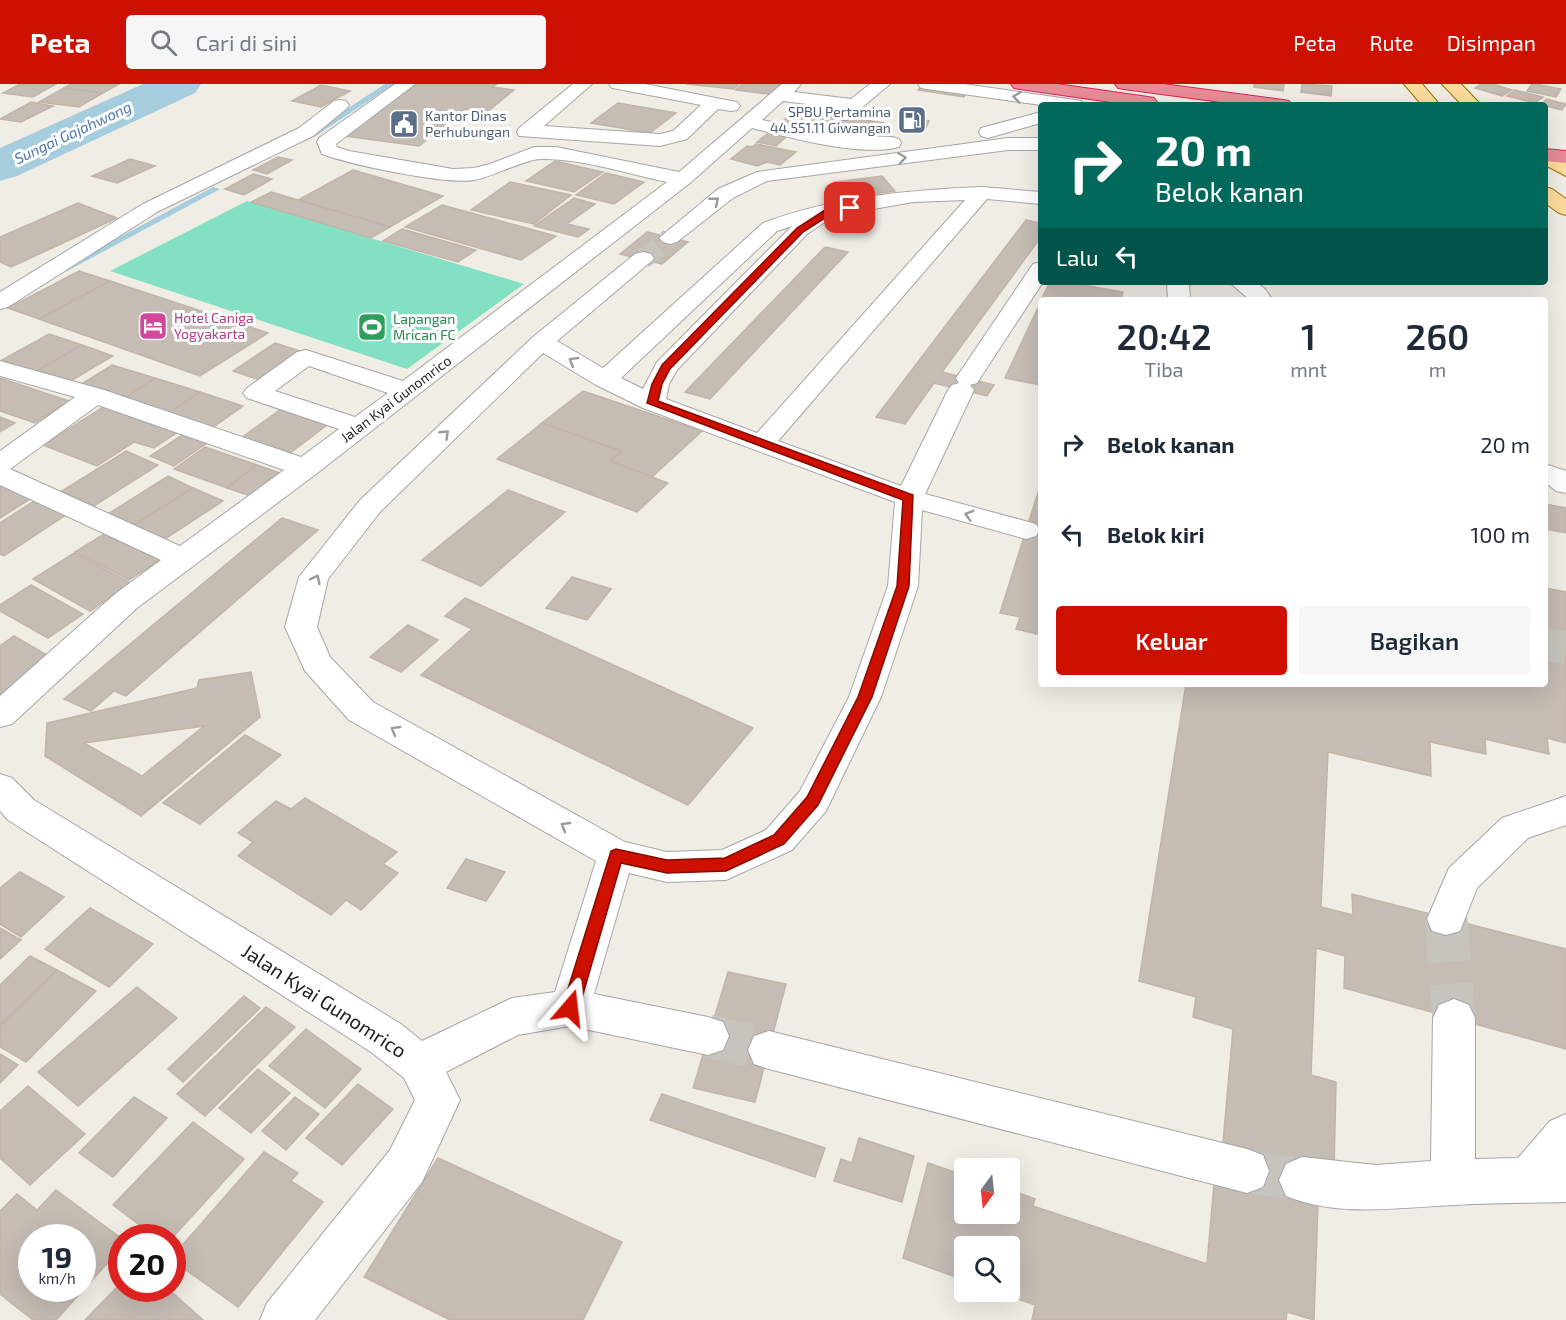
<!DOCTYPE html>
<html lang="id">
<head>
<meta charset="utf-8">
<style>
  :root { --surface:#fff; --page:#f6f6f7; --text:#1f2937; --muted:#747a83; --accent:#ce1000 }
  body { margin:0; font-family:"Exo 2",sans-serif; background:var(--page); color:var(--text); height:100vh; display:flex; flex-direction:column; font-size:22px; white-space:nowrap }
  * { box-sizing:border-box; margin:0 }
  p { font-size:20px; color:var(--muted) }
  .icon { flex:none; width:33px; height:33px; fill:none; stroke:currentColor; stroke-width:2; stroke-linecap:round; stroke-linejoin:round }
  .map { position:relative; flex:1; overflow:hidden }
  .side { position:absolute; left:1038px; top:213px; width:510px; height:390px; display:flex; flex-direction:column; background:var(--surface); border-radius:6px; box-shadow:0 6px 24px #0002 }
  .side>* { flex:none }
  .top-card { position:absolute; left:1038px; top:18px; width:510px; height:183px; border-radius:6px; box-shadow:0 6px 24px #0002; background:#00695c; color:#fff; overflow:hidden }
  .needle { width:39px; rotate:195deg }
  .controls { position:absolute; left:954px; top:1074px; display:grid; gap:12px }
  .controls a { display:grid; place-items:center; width:66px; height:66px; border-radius:6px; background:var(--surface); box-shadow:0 6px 24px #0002; font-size:30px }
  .speed { position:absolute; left:18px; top:1140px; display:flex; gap:12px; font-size:30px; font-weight:700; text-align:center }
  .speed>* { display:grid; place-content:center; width:78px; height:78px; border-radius:50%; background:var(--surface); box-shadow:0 6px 24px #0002; line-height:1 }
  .speed small { font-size:15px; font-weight:400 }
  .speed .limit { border:9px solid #d22; background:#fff; color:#111 }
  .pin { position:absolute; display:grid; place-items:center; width:51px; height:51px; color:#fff; margin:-26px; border-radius:12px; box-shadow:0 3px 9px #0006 }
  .me { position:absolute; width:66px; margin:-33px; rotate:17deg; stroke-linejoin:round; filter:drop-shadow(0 0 4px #0008) }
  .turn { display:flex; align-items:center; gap:21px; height:126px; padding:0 18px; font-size:27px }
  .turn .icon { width:78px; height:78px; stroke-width:2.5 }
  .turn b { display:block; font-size:42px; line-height:51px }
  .then { display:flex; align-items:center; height:57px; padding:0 18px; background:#0003; gap:12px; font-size:22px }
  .eta { display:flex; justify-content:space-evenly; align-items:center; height:102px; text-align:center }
  .eta b { font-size:36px; font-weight:600; line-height:42px }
  .button { display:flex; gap:12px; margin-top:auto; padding:12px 18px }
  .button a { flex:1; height:69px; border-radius:6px; background:var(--accent); color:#fff; font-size:24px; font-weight:600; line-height:69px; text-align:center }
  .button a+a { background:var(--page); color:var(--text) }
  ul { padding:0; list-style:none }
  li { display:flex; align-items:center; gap:18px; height:90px; padding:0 18px }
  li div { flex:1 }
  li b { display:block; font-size:22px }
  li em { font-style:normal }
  header { display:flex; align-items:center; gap:36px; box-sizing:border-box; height:84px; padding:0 30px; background:var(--accent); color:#fff }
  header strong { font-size:28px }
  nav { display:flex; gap:33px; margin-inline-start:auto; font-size:21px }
  .search { width:420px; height:54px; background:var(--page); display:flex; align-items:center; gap:15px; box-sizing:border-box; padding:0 21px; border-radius:6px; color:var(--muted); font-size:22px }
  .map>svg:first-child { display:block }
</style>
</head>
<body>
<header>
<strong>Peta</strong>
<div class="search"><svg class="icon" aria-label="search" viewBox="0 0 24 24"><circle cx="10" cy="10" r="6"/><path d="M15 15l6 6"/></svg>Cari di sini</div>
<nav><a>Peta</a><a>Rute</a><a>Disimpan</a></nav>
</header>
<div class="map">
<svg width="1566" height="1236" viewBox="0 0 1566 1236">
  <rect width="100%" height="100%" fill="#f0ede5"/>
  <polygon fill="#83e0c3" points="247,117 524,200 407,285 110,187"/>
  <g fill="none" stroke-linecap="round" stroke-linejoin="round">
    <g fill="#a5cdde" fill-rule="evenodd">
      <polygon points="385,0 394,0 314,53 307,51"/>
      <polygon points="213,103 220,105 67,187 60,185"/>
    </g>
    <polygon fill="#a5cdde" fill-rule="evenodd" points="143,0 201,0 195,9 17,92 0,97 0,64"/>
  </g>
  <g fill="#c5bcb4" stroke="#c2b5a7" stroke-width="1.5" fill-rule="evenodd">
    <polygon points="20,0 56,0 33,13 3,9"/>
    <polygon points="71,0 119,0 103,9 64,4"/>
    <polygon points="416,0 497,0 492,3 514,6 487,28 465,25 419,62 344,52"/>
    <polygon points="686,0 739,0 734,5"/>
    <polygon points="742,0 784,0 775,11 736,6"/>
    <polygon points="1254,0 1284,0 1283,7 1254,3"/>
    <polygon points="1302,0 1332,2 1331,12 1301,8"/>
    <polygon points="1481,0 1493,0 1512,6 1502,12 1475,4"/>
    <polygon points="1532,0 1536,0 1561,5 1556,13 1527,7"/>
    <polygon points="321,1 350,7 321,23 292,17"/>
    <polygon points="922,1 967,8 964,13 918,6"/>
    <polygon points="64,4 103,9 79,23 39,18"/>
    <polygon points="1515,6 1543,13 1535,19 1507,12"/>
    <polygon points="1546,15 1566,20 1562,26 1542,21"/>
    <polygon points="31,18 53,22 21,38 0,35"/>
    <polygon points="618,19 676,29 650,49 591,39"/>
    <polygon points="796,25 884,39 872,53 782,38"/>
    <polygon points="906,35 929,37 926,44 903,41"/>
    <polygon points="767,50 786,53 776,62 757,58"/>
    <polygon points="756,60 796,68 780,81 767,78 757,82 731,75 747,62 752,63"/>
    <polygon points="278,73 292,76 267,90 253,86"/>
    <polygon points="130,75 155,82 117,99 92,92"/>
    <polygon points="555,77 603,88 574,108 526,97"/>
    <polygon points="353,86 443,112 390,143 298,116"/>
    <polygon points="606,89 644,98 614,120 576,111"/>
    <polygon points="253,90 272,95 244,111 225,105"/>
    <polygon points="882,92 895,107 847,114 835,98"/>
    <polygon points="510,98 571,111 534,140 471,126"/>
    <polygon points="271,108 298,116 390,143 371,154 251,118"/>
    <polygon points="574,114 595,120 567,140 589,145 578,153 534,142"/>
    <polygon points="78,119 117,134 11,183 0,178 0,153"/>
    <polygon points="442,121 556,152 521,176 405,143"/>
    <polygon points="1026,136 1041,139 1041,153 942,288 994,301 987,312 934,299 905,340 876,333"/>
    <polygon points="402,145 476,166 458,178 383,157"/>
    <polygon points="647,148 688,158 662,180 620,170"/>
    <polygon points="825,163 848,168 710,315 685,308"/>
    <polygon points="79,187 110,197 39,235 8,224"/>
    <polygon points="110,197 268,249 200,292 39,235"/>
    <polygon points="1050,198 1066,198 1123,208 1121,216 1041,216"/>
    <polygon points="1041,217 1041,301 1005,294"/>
    <polygon points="49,250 82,261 33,289 0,277"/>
    <polygon points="275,259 306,269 263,297 233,287"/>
    <polygon points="82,261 113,272 64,301 33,289"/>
    <polygon points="112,281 155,294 119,318 75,304"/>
    <polygon points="0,294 69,317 35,339 0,327"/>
    <polygon points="155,294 200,308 164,333 119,318"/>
    <polygon points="583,307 702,347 652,393 610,377 621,367 542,339"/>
    <polygon points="200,308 243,322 208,347 164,333"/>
    <polygon points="108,320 181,346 154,364 134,358 97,382 43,361"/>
    <polygon points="281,325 327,341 285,373 237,357"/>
    <polygon points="0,333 15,339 0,348"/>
    <polygon points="542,339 621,367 610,377 668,399 637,428 497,375"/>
    <polygon points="190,346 213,355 174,382 150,372"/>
    <polygon points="205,363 257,381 227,404 174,385"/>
    <polygon points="126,367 158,381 94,422 62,407"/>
    <polygon points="257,381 280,389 250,412 227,404"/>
    <polygon points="168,392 193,404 129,444 105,432"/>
    <polygon points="0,396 35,412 0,434"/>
    <polygon points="1041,399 1041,551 1016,545 1020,533 1000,529"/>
    <polygon points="193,404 223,417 159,459 129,444"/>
    <polygon points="508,406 565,428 481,502 422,476"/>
    <polygon points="34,417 66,431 4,472 0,470 0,439"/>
    <polygon points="1545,420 1566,424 1566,449 1545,445"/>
    <polygon points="282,434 318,446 126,612 114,607 91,627 64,615"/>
    <polygon points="112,445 166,472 129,496 75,468"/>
    <polygon points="74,469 131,499 90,527 33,495"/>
    <polygon points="572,493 611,505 587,536 546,524"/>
    <polygon points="31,501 83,530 48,554 0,527 0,521"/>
    <polygon points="1545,504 1566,508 1566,659 1547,654 1549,670 1485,655 1486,670 1430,658 1431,692 1328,668 1321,823 1353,831 1352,810 1566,865 1566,965 1344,904 1345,872 1316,864 1311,991 1336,998 1334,1087 1318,1119 1314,1236 1287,1228 1286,1236 1032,1236 1035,1221 998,1208 1010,1208 1010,1162 964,1162 964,1196 903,1174 928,1079 964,1091 964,1130 1010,1130 1010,1106 1035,1115 1033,1122 1207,1180 1215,1089 1222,1070 1233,945 1193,933 1196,913 1139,897 1186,600 1545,600"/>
    <polygon points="465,514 753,644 688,721 421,591 472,545 445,532"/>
    <polygon points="408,541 438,556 401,588 370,573"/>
    <polygon points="14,552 52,574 0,610 0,562"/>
    <path d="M 251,588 L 260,633 L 141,732 L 45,672 L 47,639 L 197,604 L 199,596 ZM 204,642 L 142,692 L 84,659 Z"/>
    <polygon points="245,651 281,671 200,740 163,719"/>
    <polygon points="305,714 397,768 383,780 398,789 361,826 346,816 331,831 238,772 253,758 238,749 276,717 291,725"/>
    <polygon points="466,775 505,788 486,817 447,804"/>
    <polygon points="20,788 64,813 21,853 0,840 0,804"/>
    <polygon points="90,824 153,860 109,903 45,865"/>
    <polygon points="0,844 21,856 0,875"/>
    <polygon points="30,872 57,886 0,942 0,901"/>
    <polygon points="57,886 96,907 26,978 0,963 0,942"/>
    <polygon points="728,888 786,900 755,1018 693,1004"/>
    <polygon points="137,903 177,934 78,1022 38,988"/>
    <polygon points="244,912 260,924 183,998 168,985"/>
    <polygon points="266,923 295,943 205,1032 177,1010"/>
    <polygon points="306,945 361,985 325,1024 269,982"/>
    <polygon points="0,970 18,981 0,999"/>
    <polygon points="258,985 290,1009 251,1049 219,1024"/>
    <polygon points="358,1000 393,1025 342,1081 306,1054"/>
    <polygon points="28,1002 85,1050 30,1101 0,1074 0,1027"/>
    <polygon points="662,1010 825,1064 815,1093 650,1036"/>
    <polygon points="134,1013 167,1034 113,1093 79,1069"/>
    <polygon points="295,1013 319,1030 286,1066 262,1047"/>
    <polygon points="193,1038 244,1075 172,1154 157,1154 113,1121"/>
    <polygon points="859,1054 914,1072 902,1118 834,1097 841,1075 852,1079"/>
    <polygon points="264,1068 298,1089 291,1097 323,1118 238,1223 172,1176 172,1173"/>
    <polygon points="438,1074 622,1158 583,1236 450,1236 364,1193"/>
    <path d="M 56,1106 L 122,1155 L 122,1163 L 56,1236 L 33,1236 L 0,1210 L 0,1127 L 17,1110 L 37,1126 ZM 32,1154 L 82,1154 L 82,1204 L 32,1204 Z"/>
    <polygon points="122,1198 122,1204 167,1204 203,1236 85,1236"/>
  </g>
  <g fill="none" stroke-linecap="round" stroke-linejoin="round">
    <g stroke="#c6c4bd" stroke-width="20" stroke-dasharray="20 10" stroke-linecap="butt">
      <polyline points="829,46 841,32"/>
      <polyline points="643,175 670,154"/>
    </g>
    <polyline stroke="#c6c4bd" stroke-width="33" stroke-dasharray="33 16" stroke-linecap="butt" points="1545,560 1566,564"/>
    <g stroke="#c6c4bd" stroke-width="43" stroke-dasharray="43 22" stroke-linecap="butt">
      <polyline points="1446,835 1454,934"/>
      <polyline points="708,952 769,966"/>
      <polyline points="1247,1087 1302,1096"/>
    </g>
    <g stroke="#a6a6a6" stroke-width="2">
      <g id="minor">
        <path d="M 395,0 L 415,0 L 336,60 L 337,63 L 349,67 L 453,85 L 474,84 L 490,80 L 534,63 L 556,63 L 679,88 L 782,0 L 801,0 L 794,8 L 851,15 L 870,0 L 890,0 L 847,36 L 835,36 L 832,32 L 839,24 L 783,17 L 762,36 L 838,51 L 892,53 L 899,55 L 901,59 L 899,63 C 859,73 792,54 752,44 L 690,99 L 316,390 L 137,524 L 12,640 L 0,643 L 0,612 L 115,510 L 161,476 L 0,401 L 0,367 L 75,313 L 0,292 L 0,277 L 104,306 L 301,373 L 339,345 L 247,314 L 243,309 L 247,304 L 297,268 L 306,266 L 403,297 L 667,98 C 629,90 579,74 541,75 C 526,75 494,92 475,96 C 446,101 352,81 322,70 L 317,58 L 319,54 ZM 309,282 L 388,309 L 355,333 L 275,307 ZM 98,321 L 284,386 L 180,462 L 10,385 Z"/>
        <polygon points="573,0 592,0 544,42 660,50 673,47 701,21 618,5 612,4 609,0 645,0 731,17 737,18 740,22 737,26 731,27 718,25 687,55 660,62 519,52 517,48 519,44"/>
        <polygon points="918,0 964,0 1075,16 1081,17 1084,21 1041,21 927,5 921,4"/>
        <polygon points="340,16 346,17 349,21 346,25 313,52 157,128 8,223 0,225 0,208 143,120 299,44 334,17"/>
        <polygon points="1041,28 1041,39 988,54 981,52 979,48 981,44"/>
        <polygon points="1008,54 1041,54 1041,66 1008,66 767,97 733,114 677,158 670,160 663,158 659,154 718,105 757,88"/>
        <path d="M 982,103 L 1041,108 L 1041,120 L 987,115 L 778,357 L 901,402 L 948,306 L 952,301 L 959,299 L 956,294 L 1033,180 L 1041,178 L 1041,198 L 1043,198 L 977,299 L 970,301 L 974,306 L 925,410 L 1036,440 L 1040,446 L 1036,452 L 1026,455 L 922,426 L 918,502 L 881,613 L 826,727 L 792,766 L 726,796 L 667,798 L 629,789 L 594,910 L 708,933 L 723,938 L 729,952 L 723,966 L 708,971 L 570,942 L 518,951 L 446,988 L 460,1016 L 422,1098 L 315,1236 L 260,1236 L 267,1219 L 390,1066 L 415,1016 L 404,994 L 371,968 L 8,736 L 0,727 L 0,690 L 12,694 L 34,716 L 401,940 L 422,957 L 512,914 L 555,908 L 596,777 L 349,636 L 305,587 L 285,543 L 299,493 L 360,416 L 533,253 L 635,170 L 643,168 L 651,170 L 654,175 L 557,257 L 603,284 L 763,139 C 832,113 908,106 982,103 ZM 965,116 L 757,349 L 666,315 L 669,300 L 677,286 L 807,150 L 834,132 L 913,118 ZM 792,142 L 657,278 L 643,305 L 621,294 L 777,147 ZM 543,269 L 596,301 L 643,324 L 895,418 L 888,502 L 849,613 L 800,707 L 766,746 L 722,766 L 667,768 L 625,758 L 373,618 L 330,573 L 317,543 L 328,495 L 380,428 Z"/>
        <polygon points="1167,198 1189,198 1190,216 1168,216"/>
        <path d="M 1229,198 C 1251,198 1261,194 1272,216 L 1250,216 Z"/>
        <polygon points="1545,380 1566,387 1566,409 1556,407 1545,398"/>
        <polygon points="1566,712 1566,741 1528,754 1477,804 1460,847 1446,851 1432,847 1427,835 1449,784 1502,734"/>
        <path d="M 1454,915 L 1469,921 L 1475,934 L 1475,1075 L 1518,1074 L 1550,1037 L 1566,1030 L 1566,1118 C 1529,1119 1492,1119 1455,1121 C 1399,1123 1339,1134 1286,1112 L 1279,1096 L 1286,1080 L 1302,1073 L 1376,1081 L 1431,1077 L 1433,934 L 1439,921 Z"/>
        <polygon points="769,947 1247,1065 1263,1071 1269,1087 1263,1103 1247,1109 769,985 754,980 748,966 754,952"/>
      </g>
    </g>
    <g stroke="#9a7300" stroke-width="2">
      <g id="major">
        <polygon points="1404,0 1422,0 1440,21 1422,21"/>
        <polygon points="1442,0 1461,0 1481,21 1462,21"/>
        <polygon points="1545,66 1566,77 1566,92 1545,81"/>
        <polygon points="1545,103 1552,105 1566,115 1566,131 1559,129 1545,119"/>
      </g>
    </g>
    <g stroke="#dd2355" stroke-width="2">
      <g id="highway">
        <polygon points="1011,0 1057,0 1148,13 1154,14 1157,18 1155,21 1132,21 1020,5 1014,4"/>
        <polygon points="1115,0 1163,0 1283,16 1289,17 1292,21 1243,21 1124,5 1118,4"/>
        <polygon points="1545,65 1566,67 1566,79 1545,77"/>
      </g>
    </g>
    <use href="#minor" fill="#fff" fill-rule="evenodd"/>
    <use href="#major" fill="#fddb9e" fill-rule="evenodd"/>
    <use href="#highway" fill="#e88c97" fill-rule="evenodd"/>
  </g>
  <defs><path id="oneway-chevron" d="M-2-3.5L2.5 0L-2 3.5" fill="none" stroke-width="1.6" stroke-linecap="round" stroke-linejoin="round" transform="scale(1.5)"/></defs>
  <g stroke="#9a9a9a">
    <use href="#oneway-chevron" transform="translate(1017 13) rotate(-172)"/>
    <use href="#oneway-chevron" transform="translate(902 74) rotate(-8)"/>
    <use href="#oneway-chevron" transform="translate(715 117) rotate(-39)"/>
    <use href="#oneway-chevron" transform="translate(573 277) rotate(-149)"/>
    <use href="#oneway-chevron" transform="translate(445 350) rotate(-44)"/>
    <use href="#oneway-chevron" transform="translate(969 431) rotate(-164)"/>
    <use href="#oneway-chevron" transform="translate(316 495) rotate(-64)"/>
    <use href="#oneway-chevron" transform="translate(395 646) rotate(-150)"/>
    <use href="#oneway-chevron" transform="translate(565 742) rotate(-150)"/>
  </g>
  <polygon fill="#ce1000" stroke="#860a00" stroke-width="1.5" points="850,121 854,124 853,125 831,130 803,148 670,285 662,300 658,317 913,411 909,502 872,613 818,721 784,760 726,787 667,789 621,779 579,924 576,929 570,931 564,929 562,924 611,767 616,765 667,776 725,774 774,751 807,713 858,613 897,502 903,416 647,319 652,300 662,281 797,144 825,126"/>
  <defs>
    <g id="fuel-square" transform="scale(1.5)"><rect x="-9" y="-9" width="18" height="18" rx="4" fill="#5c6f8a" stroke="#fff"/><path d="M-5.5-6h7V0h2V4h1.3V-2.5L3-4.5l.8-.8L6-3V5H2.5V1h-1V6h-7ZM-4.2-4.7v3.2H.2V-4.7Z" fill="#fff"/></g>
    <g id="civic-square" transform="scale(1.5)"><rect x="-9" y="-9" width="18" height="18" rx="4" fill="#5c6f8a" stroke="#fff"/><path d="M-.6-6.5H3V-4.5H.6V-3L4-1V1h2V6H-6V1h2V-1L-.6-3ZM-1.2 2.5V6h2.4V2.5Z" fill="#fff"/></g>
    <g id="hotel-square" transform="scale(1.5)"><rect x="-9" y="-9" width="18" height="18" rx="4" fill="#d1479c" stroke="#fff"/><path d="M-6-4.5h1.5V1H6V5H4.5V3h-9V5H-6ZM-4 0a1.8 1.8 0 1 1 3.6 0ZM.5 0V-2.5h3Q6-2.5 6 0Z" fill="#fff"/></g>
    <g id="stadium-square" transform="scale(1.5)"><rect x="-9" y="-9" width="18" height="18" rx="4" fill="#2e9e5b" stroke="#fff"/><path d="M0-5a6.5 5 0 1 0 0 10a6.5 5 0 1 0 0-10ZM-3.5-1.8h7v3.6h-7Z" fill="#fff"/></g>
  </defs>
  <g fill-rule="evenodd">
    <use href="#fuel-square" x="912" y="36"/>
    <use href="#civic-square" x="404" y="40"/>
    <use href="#hotel-square" x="153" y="242"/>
    <use href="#stadium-square" x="372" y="243"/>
  </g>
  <g text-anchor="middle" stroke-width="6" stroke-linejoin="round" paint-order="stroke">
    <g font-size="14" fill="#4e5e75" stroke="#fff" text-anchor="end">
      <text x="891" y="33">SPBU Pertamina<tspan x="891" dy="16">44.551.11 Giwangan</tspan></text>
      <text x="425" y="37" text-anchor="start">Kantor Dinas<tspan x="425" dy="16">Perhubungan</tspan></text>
    </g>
    <g font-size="14" fill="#b23c85" stroke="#fff" text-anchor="start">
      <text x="174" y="239">Hotel Caniga<tspan x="174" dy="16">Yogyakarta</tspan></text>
    </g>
    <g font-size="14" fill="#27864d" stroke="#fff" text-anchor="start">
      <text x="393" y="240">Lapangan<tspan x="393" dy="16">Mrican FC</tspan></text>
    </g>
    <g font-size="14" fill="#1f1f1f" stroke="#fff">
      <text transform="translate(396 315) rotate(-37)" y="5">Jalan Kyai Gunomrico</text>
    </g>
    <g font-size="15" font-style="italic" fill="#4a75b0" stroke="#fff">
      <text transform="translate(73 49) rotate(-25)" y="5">Sungai Gajahwong</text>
    </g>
    <g font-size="20" fill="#1f1f1f" stroke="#fff">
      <text transform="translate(324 917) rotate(33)" y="7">Jalan Kyai Gunomrico</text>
    </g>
  </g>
</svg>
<div class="controls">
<a><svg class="needle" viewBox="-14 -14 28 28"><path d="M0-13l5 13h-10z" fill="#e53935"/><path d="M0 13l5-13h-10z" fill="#747a83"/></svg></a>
<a><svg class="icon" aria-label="search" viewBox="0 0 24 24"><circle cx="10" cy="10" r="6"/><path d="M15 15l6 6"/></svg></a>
</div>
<div class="speed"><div>19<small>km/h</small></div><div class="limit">20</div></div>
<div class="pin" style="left:850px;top:124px;background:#d93025"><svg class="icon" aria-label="arrive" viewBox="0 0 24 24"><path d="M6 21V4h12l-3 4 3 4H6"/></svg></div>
<svg class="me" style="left:570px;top:924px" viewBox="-20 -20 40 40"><path d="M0-17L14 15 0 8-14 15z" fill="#ce1000" stroke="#fff" stroke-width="4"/></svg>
<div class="top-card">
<div class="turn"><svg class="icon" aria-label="right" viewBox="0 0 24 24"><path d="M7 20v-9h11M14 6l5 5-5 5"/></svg><div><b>20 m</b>Belok kanan</div></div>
<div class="then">Lalu<svg class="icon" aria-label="left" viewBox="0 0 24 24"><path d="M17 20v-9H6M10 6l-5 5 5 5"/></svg></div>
</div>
<section class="side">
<div class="eta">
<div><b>20:42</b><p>Tiba</p></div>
<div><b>1</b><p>mnt</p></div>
<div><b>260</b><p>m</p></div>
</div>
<ul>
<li><svg class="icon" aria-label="right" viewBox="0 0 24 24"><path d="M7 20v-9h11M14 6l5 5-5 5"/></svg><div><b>Belok kanan</b></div><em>20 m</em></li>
<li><svg class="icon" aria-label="left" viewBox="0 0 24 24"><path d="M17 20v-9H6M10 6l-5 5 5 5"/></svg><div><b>Belok kiri</b></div><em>100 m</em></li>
</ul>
<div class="button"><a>Keluar</a><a>Bagikan</a></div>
</section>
</div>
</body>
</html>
